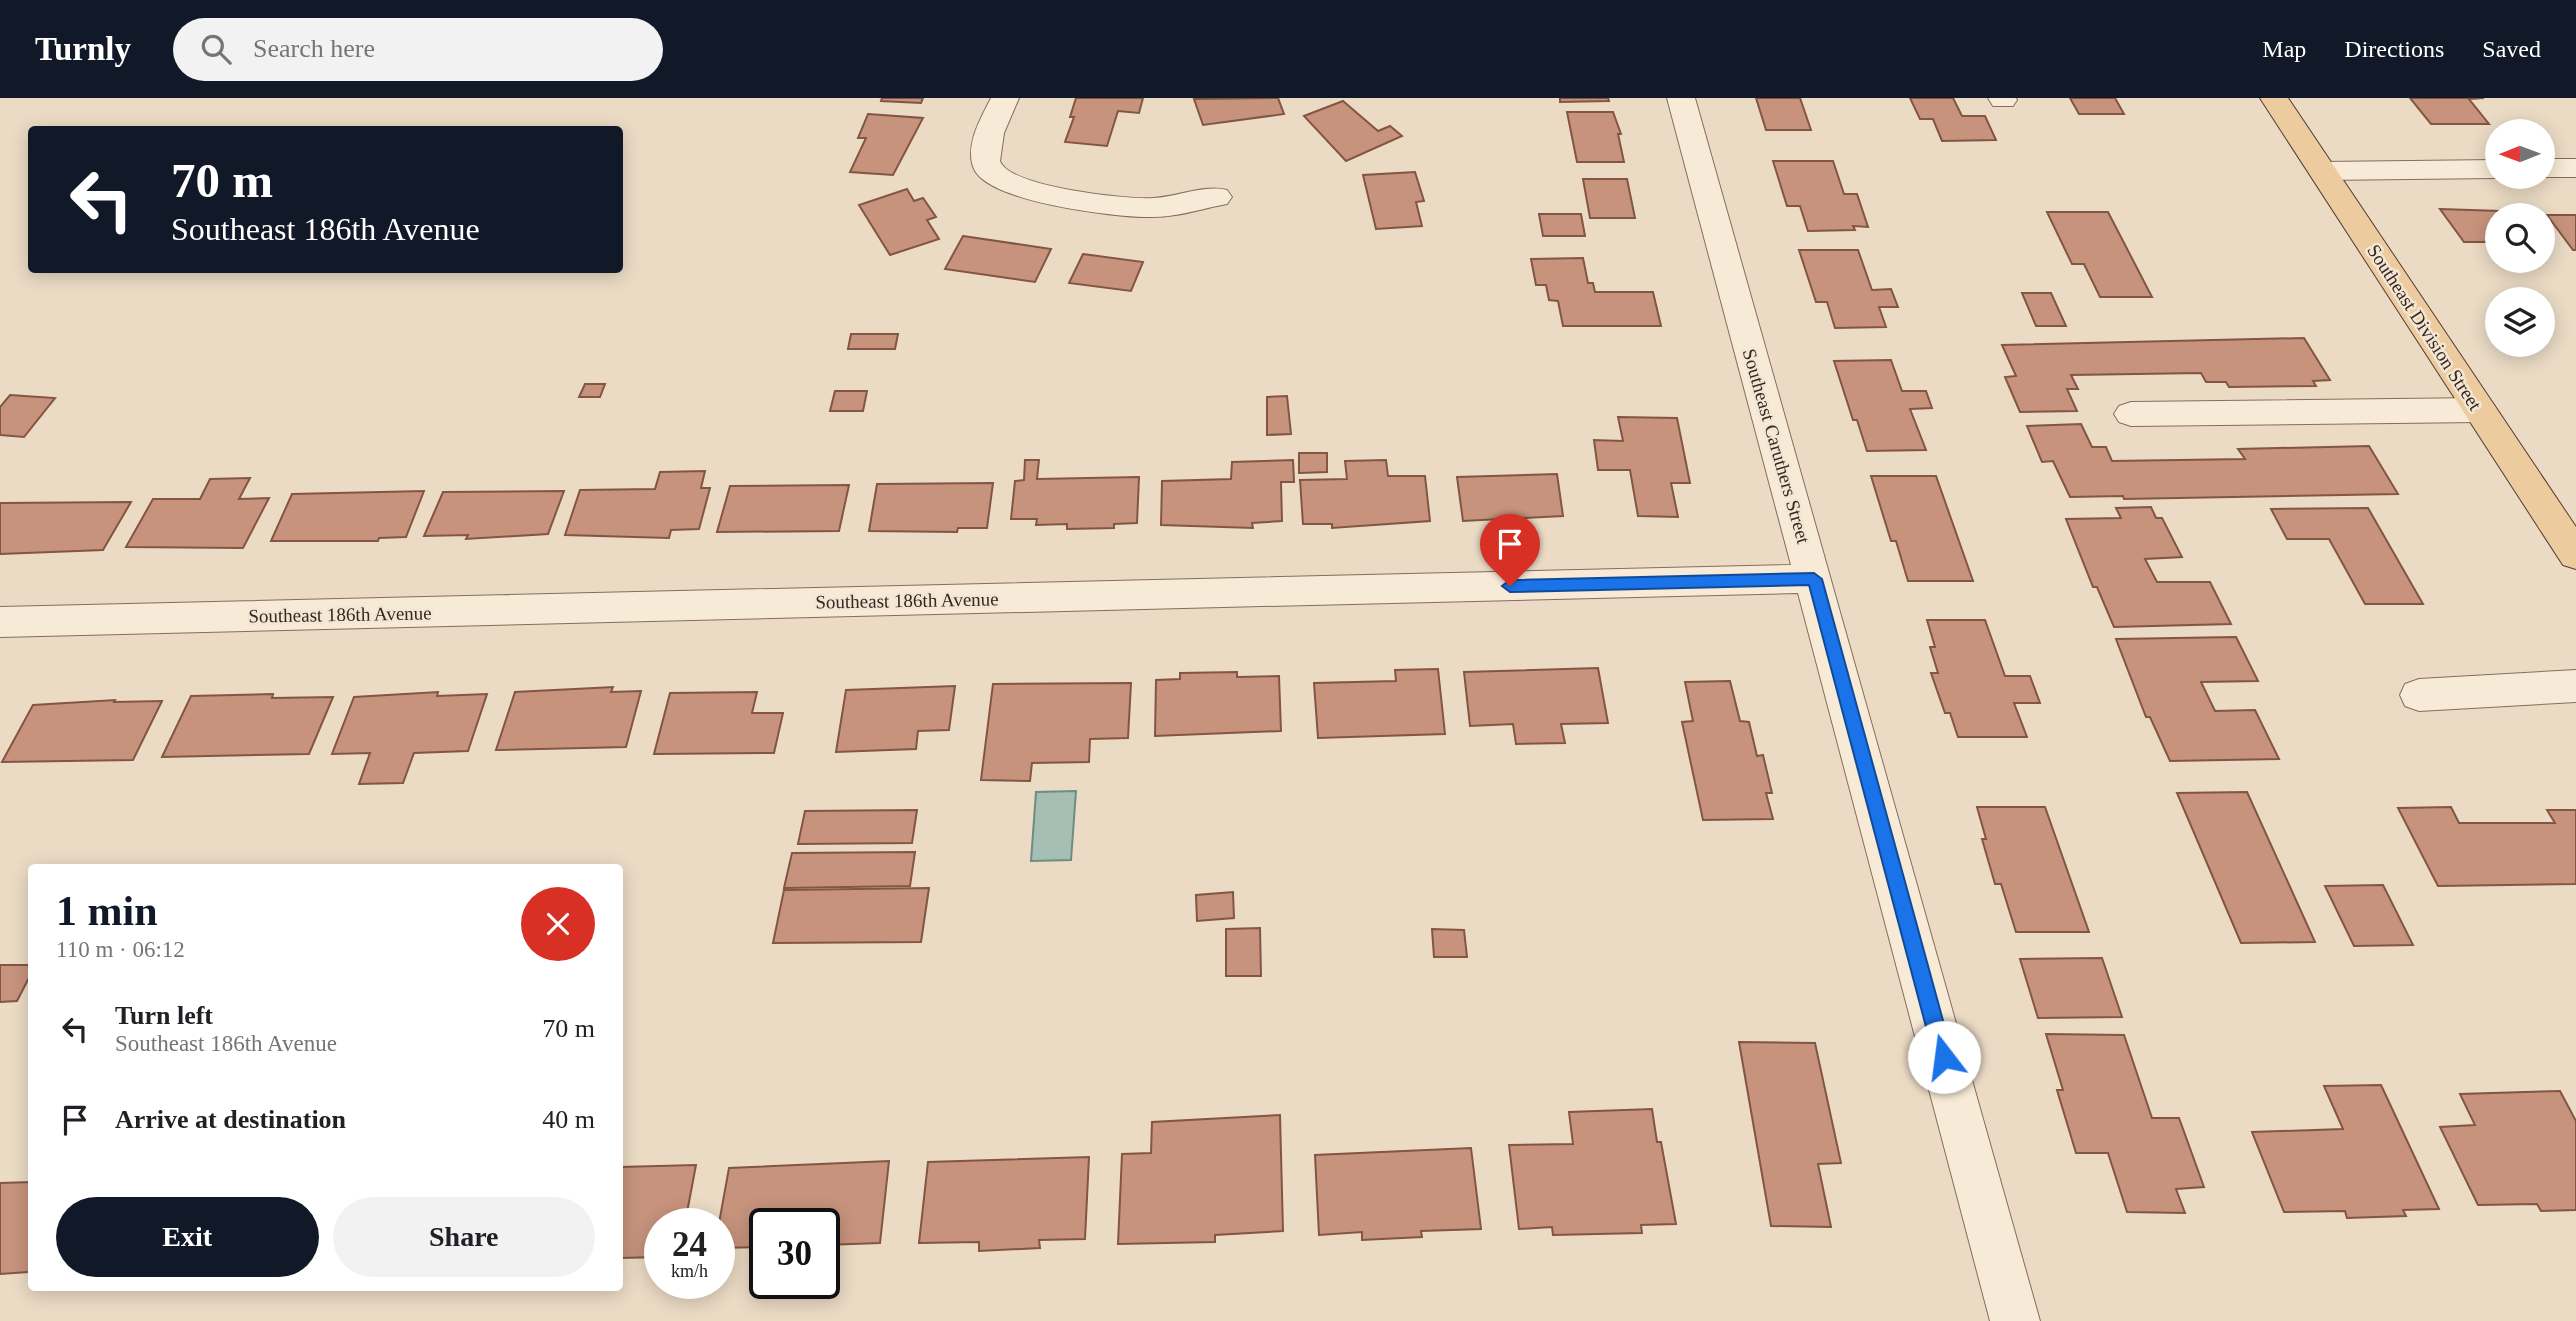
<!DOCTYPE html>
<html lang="en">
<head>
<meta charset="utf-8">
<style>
  :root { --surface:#fff; --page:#f2f2f2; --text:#202124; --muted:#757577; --accent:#111827 }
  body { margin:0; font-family:"Times New Roman",serif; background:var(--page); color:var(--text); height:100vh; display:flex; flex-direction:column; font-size:26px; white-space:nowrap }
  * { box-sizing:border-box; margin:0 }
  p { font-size:23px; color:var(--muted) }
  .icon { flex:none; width:38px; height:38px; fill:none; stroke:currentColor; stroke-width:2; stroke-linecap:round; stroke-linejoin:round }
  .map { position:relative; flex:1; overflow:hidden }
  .panel { position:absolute; left:28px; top:766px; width:595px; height:427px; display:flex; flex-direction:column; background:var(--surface); border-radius:7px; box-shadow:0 4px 18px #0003 }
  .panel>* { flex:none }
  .hud { position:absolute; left:28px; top:28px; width:595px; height:147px; border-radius:7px; box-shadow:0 4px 18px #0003; background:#111827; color:#fff; overflow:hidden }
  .needle { width:46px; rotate:269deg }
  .buttons { position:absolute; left:2485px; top:21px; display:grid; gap:14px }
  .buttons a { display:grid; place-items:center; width:70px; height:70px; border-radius:50%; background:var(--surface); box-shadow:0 4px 18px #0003; font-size:35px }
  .speed { position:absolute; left:644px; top:1110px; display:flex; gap:14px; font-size:35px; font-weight:700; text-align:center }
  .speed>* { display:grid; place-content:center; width:91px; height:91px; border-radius:50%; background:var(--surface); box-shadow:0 4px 18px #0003; line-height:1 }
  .speed small { font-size:18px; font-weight:400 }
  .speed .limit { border:4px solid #111; border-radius:10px; background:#fff; color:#111 }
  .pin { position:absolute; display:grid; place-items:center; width:60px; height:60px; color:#fff; margin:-72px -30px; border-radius:50% 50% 50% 0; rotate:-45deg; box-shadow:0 0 7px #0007 }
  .pin .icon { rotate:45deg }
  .me { position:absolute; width:77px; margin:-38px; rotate:345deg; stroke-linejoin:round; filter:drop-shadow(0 0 5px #0008) }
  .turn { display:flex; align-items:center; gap:24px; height:147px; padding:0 28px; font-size:32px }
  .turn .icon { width:91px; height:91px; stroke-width:2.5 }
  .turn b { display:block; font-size:49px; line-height:60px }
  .round { display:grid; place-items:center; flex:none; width:74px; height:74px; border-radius:37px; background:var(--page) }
  .headline { display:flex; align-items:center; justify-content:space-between; height:119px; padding:0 28px }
  h1 { font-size:42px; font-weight:700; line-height:52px; color:var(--accent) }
  .cta { display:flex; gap:14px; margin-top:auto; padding:14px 28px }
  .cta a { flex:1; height:80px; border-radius:42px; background:var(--accent); color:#fff; font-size:28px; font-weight:700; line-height:80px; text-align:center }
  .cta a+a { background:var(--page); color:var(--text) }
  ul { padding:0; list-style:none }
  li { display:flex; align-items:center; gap:21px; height:91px; padding:0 28px }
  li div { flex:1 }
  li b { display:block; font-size:26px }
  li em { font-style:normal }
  header { display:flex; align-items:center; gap:42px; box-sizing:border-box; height:98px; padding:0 35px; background:var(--accent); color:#fff }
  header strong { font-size:33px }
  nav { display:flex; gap:38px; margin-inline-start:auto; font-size:24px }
  .search { width:490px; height:63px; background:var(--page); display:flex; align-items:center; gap:18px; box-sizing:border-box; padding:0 24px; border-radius:38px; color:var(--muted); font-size:26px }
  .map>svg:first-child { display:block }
</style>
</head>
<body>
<header>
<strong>Turnly</strong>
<div class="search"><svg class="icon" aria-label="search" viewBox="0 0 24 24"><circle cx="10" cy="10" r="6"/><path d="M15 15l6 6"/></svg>Search here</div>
<nav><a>Map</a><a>Directions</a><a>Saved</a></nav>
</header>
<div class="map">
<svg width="2576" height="1223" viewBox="0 0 2576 1223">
  <rect width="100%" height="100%" fill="#ebdbc5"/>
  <polygon fill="#a6bfb5" stroke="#6d8d81" stroke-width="2" points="1076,693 1071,762 1031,763 1036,694"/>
  <g fill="#c7937d" stroke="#835543" stroke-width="2">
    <polygon points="882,0 923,0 921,5 881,3"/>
    <polygon points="1076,0 1143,0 1139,15 1118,13 1107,48 1065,44 1074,19 1070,19"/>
    <polygon points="1278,0 1284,16 1203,27 1194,1"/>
    <polygon points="1560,0 1608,0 1609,3 1560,4"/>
    <polygon points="1756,0 1800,0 1811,32 1766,32"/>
    <polygon points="1910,0 1953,0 1962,18 1985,18 1996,42 1942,43 1933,21 1920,21"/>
    <polygon points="2070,0 2115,0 2124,16 2079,16"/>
    <polygon points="2410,0 2484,0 2469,1 2489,26 2431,26"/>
    <polygon points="1343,3 1378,33 1390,28 1402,38 1346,63 1304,18"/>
    <polygon points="1567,14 1613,14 1621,36 1618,36 1624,64 1577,64"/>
    <polygon points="868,16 923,20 893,77 850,74 866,40 858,40"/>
    <polygon points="1773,63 1833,63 1844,96 1857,96 1868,129 1853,128 1855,132 1808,133 1800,108 1787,108"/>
    <polygon points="1415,74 1424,103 1416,104 1422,128 1376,131 1363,77"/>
    <polygon points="1583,81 1627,81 1635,120 1590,120"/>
    <polygon points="907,91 914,103 923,100 936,119 927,122 939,141 890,157 859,107"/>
    <polygon points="2440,111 2531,114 2533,117 2497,117 2497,144 2464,144"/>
    <polygon points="2047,114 2108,114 2152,199 2100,199 2084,166 2072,166"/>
    <polygon points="1539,116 1581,116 1585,138 1543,138"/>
    <polygon points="2547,117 2576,117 2576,152 2573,152"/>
    <polygon points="963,138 1051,151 1035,184 945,171"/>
    <polygon points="1799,152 1858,152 1872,192 1891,191 1898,209 1879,209 1886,229 1835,230 1827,204 1816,204"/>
    <polygon points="1083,156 1143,164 1131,193 1069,185"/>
    <polygon points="1583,160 1588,185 1593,185 1595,194 1653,194 1661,228 1563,228 1558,203 1549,202 1546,187 1536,187 1531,161"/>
    <polygon points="2022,195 2051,195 2066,228 2036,228"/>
    <polygon points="851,236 898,236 895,251 848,251"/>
    <polygon points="2304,240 2330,282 2313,283 2316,288 2229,289 2226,284 2206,284 2201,275 2071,277 2078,291 2067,291 2077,313 2020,314 2005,279 2016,278 2002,247"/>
    <polygon points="1891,262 1902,293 1926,293 1932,310 1910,311 1926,352 1867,353 1857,322 1853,322 1834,263"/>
    <polygon points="585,286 605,286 600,299 579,299"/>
    <polygon points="835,293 867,293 863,313 830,313"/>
    <polygon points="10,297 55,300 24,339 0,337 0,309"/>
    <polygon points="1287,298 1291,336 1267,337 1267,299"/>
    <polygon points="1618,319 1677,320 1690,385 1671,385 1678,419 1638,418 1630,372 1598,372 1594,342 1623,343"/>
    <polygon points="2081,326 2092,349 2106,349 2112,363 2245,361 2238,351 2369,348 2398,396 2124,401 2123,398 2070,399 2053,363 2042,364 2027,328"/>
    <polygon points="1299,355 1327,355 1327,374 1299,375"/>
    <polygon points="1025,362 1039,362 1037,381 1139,379 1137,425 1114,426 1114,430 1067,431 1067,426 1036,427 1037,421 1011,421 1015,383 1024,382"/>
    <polygon points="1293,362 1294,384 1281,384 1282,423 1252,425 1253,430 1161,427 1162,383 1231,381 1232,364"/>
    <polygon points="1386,362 1388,378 1425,378 1430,423 1332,430 1332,426 1303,426 1300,382 1347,381 1345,363"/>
    <polygon points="705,373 701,390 710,390 699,431 671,432 669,440 565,437 580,392 655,391 660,374"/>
    <polygon points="1557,376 1563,418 1463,423 1457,379"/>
    <polygon points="1871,378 1936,378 1973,483 1908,483 1896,443 1891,443"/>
    <polygon points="250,380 239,401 269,400 243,450 126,449 153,401 200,401 210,381"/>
    <polygon points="993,385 987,430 958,430 957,434 869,433 877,386"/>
    <polygon points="849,387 839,433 717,434 730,388"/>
    <polygon points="424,393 406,439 379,440 378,443 271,443 292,396"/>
    <polygon points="564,393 548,436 466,441 468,437 424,438 443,394"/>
    <polygon points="131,404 103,452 0,456 0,405"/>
    <polygon points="2151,409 2156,420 2162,420 2182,459 2145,461 2157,484 2210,484 2231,526 2114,529 2097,489 2093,489 2066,421 2121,420 2116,410"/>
    <polygon points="2368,410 2423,506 2365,506 2329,441 2287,441 2271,411"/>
    <polygon points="1927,522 1985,522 2005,578 2030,578 2040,605 2014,605 2027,639 1958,639 1950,615 1945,615 1931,575 1938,575 1930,549 1935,549"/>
    <polygon points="2236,539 2258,583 2201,584 2215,613 2255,612 2279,661 2170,663 2150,619 2146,619 2116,541"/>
    <polygon points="1598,570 1608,625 1561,626 1565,645 1516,646 1513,626 1470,628 1464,574"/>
    <polygon points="1438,571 1445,636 1318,640 1314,585 1396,583 1395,572"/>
    <polygon points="1237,574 1237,579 1279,578 1281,633 1155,638 1156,582 1180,581 1180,575"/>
    <polygon points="1730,583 1740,623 1749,624 1757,658 1763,657 1772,695 1766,695 1773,721 1703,722 1682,624 1693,623 1685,584"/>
    <polygon points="1131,585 1128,640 1090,641 1089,664 1032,665 1030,683 981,682 993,586"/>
    <polygon points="955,588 949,632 918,633 916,651 836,654 846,592"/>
    <polygon points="613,589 611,594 641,593 626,649 496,652 515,594"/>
    <polygon points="438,594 437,598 487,596 468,653 414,655 403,685 359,686 370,655 332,656 354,599"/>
    <polygon points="757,594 752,615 783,615 774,655 654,656 670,595"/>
    <polygon points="273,596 272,600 333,599 309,656 162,659 191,598"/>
    <polygon points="115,602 114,604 162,603 133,662 2,664 33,607"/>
    <polygon points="2247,694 2315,844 2241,845 2177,695"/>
    <polygon points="1977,709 2045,709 2089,834 2016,834 2001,786 1995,786 1982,741 1986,741"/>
    <polygon points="2451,709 2459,725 2555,725 2547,712 2576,712 2576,786 2438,788 2398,710"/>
    <polygon points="917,712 912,745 798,746 805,713"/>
    <polygon points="915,754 910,788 784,790 792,755"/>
    <polygon points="2383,787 2413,847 2354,848 2325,788"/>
    <polygon points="929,790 921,844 773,845 784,792"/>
    <polygon points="1233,794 1234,820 1197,823 1196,797"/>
    <polygon points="1260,830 1261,878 1226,878 1226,831"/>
    <polygon points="1432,831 1464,832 1467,859 1434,859"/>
    <polygon points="2102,860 2122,919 2038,920 2020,861"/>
    <polygon points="0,867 32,867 32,874 17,903 0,904"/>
    <polygon points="2046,936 2124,937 2152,1020 2179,1020 2204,1089 2176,1091 2185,1115 2127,1114 2108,1055 2076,1055 2057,992 2063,992"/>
    <polygon points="1739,944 1815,945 1841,1065 1818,1066 1831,1129 1771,1128"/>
    <polygon points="2381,987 2439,1111 2403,1112 2406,1118 2347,1120 2345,1113 2284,1114 2252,1034 2343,1031 2324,988"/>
    <polygon points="2560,993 2576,1023 2576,1112 2541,1113 2537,1106 2478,1107 2440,1029 2475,1027 2460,996"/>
    <polygon points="1652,1011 1657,1044 1661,1044 1676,1126 1641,1127 1642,1135 1553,1137 1552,1129 1519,1131 1509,1047 1573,1046 1569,1014"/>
    <polygon points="1280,1017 1283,1133 1215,1137 1215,1144 1118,1146 1122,1056 1151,1055 1152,1024"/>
    <polygon points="1471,1050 1481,1131 1421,1133 1422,1139 1362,1142 1362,1134 1319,1137 1315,1057"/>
    <polygon points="1089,1059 1085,1141 1039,1142 1040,1150 979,1153 979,1144 919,1145 928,1064"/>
    <polygon points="889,1063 880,1145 824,1147 824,1125 765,1125 765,1149 719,1150 719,1125 729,1070"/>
    <polygon points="696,1067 685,1125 660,1125 660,1159 620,1160 620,1069"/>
    <polygon points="32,1084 32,1168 28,1174 0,1176 0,1085"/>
  </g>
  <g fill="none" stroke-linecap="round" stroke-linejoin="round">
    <g stroke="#856d5c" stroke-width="2">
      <g id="minor">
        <path d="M 991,0 L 1019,0 L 1004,35 L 1000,63 C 1009,89 1127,102 1153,100 C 1177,99 1204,86 1227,92 L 1232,99 L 1227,106 L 1217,108 C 1194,113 1171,120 1148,119 C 1113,119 989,104 974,71 C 964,48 981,20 991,0 Z"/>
        <polygon points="1667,0 1695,0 2040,1223 1990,1223 1798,495 0,539 0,509 1791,467"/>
        <polygon points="1988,0 2016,0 2017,2 2013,8 1993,8"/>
        <rect x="2543" y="61" width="33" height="18"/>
        <polygon points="2497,62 2497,79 2501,79 2497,80 2322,82 2312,79 2308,73 2312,67 2322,64"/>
        <polygon points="2480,300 2492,304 2497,312 2492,320 2480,324 2131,328 2119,324 2114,316 2119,308 2131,304"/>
        <polygon points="2576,572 2576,604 2419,613 2405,608 2400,597 2405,586 2419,581"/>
      </g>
    </g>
    <g stroke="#533c30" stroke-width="2">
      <polygon id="major" points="2260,0 2288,0 2576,429 2576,471 2563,467"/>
    </g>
    <use href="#minor" fill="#f7ead7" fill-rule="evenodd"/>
    <use href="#major" fill="#eccb9f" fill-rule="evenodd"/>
  </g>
  <polygon fill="#1a73e8" stroke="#114b97" stroke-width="2" points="1814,475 1822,481 1953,959 1950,965 1944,968 1937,965 1934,959 1809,487 1510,494 1502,488 1510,482"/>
  <g text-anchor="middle" stroke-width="5" stroke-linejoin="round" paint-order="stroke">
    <g font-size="19" fill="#36271f" stroke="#f3e6d4">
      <text transform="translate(2425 229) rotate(57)" y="7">Southeast Division Street</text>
      <text transform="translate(1777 348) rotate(74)" y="7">Southeast Caruthers Street</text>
      <text transform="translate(907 502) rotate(-1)" y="7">Southeast 186th Avenue</text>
      <text transform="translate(340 516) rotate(-1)" y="7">Southeast 186th Avenue</text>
    </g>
  </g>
</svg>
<div class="buttons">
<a><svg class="needle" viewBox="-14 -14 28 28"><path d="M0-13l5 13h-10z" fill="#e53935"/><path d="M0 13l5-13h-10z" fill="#757577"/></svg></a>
<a><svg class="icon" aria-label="search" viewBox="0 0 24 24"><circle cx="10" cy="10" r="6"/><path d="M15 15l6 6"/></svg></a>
<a><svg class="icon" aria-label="layers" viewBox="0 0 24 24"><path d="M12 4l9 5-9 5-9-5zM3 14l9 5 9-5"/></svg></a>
</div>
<div class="speed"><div>24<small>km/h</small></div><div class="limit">30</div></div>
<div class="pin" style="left:1510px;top:488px;background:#d93025"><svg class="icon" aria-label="arrive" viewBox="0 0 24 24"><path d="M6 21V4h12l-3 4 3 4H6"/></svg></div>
<svg class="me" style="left:1944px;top:959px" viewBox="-20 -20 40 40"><circle r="19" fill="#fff"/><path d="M0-13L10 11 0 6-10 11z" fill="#1a73e8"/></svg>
<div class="hud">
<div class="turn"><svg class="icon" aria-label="left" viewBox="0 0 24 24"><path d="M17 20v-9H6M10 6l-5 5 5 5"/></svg><div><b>70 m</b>Southeast 186th Avenue</div></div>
</div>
<section class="panel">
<div class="headline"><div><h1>1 min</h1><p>110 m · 06:12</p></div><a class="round" style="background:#d93025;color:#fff"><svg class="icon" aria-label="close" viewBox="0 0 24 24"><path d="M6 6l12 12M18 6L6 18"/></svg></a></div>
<ul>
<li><svg class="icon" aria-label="left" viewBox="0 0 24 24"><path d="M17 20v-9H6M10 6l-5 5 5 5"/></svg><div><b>Turn left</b><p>Southeast 186th Avenue</p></div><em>70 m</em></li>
<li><svg class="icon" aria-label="arrive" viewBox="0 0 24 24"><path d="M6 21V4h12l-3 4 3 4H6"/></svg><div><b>Arrive at destination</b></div><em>40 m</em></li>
</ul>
<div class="cta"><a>Exit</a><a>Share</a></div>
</section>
</div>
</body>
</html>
